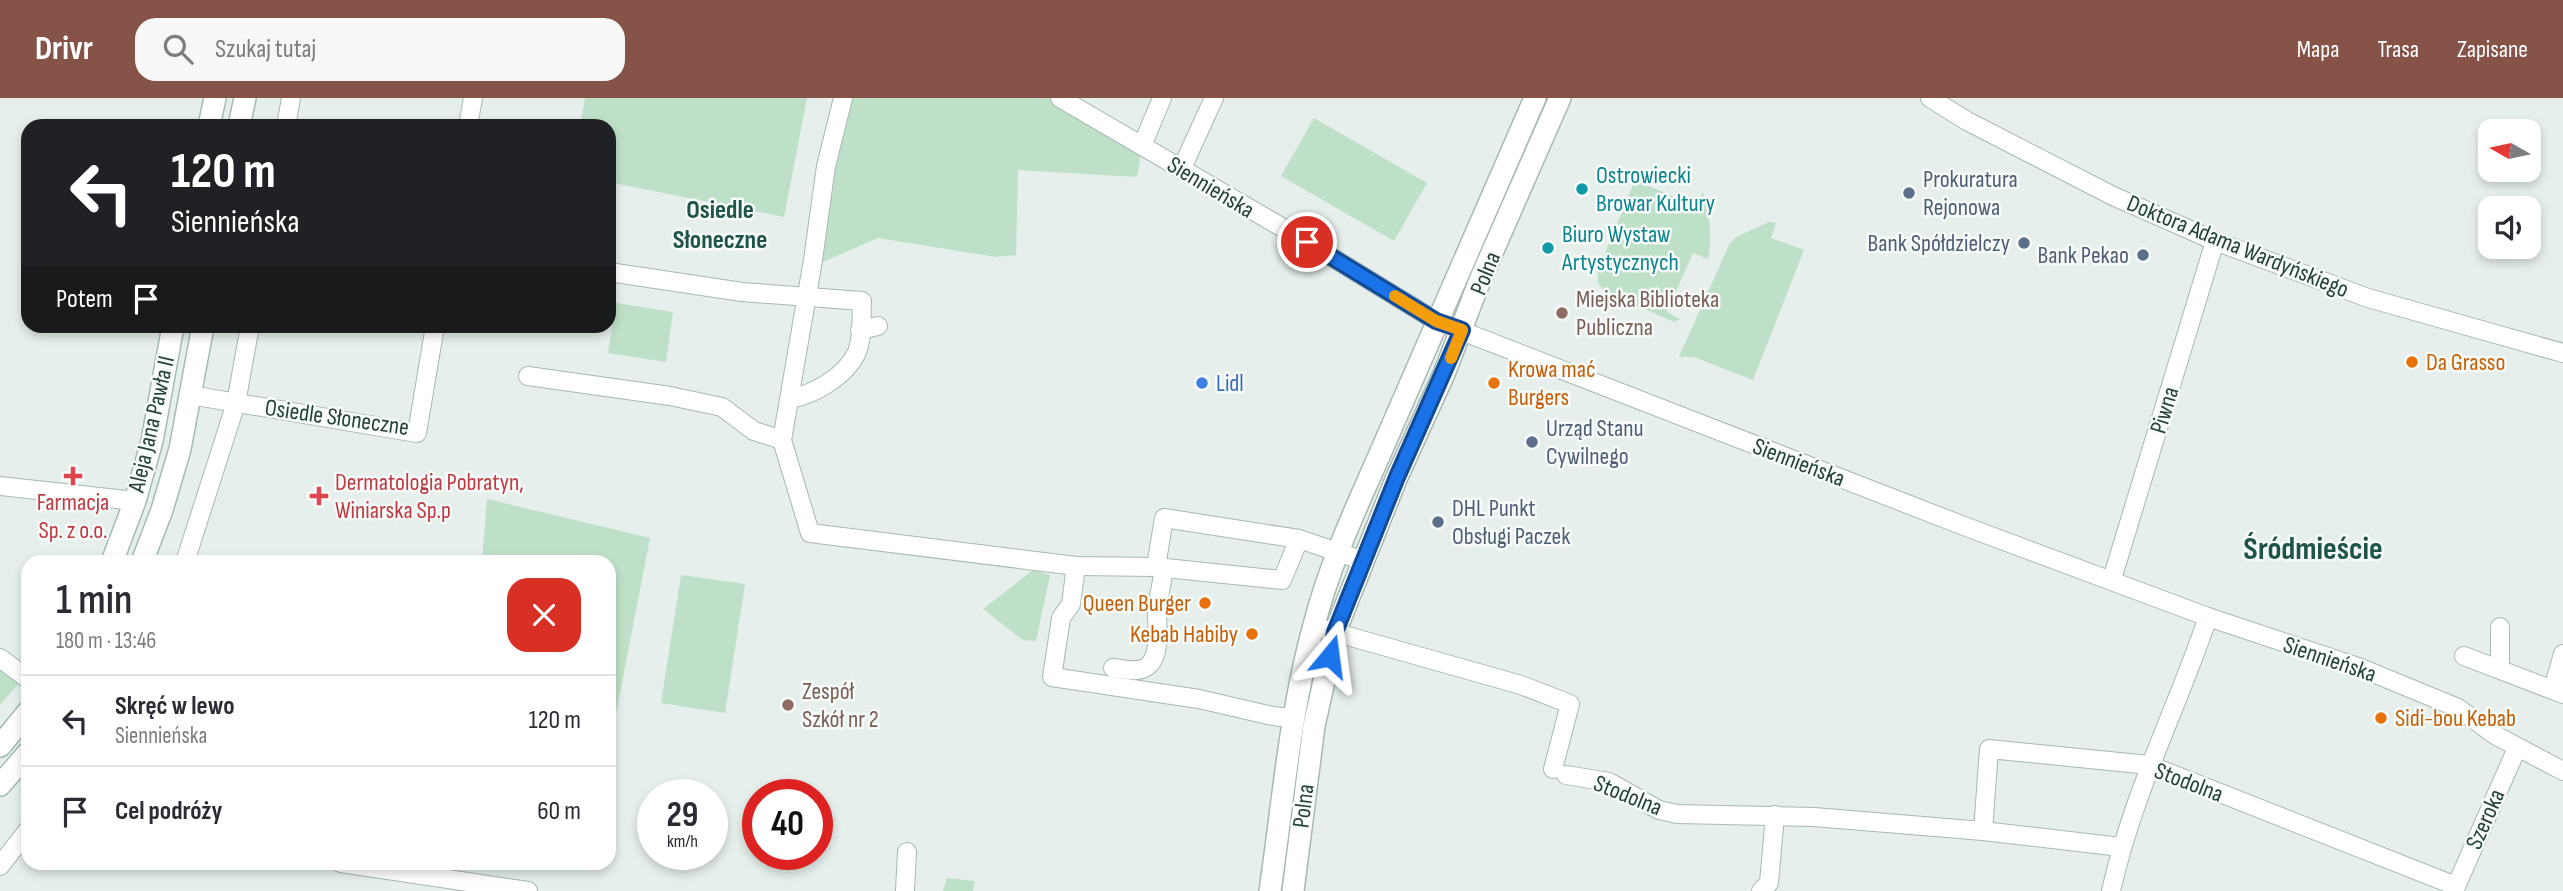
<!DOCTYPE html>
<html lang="pl">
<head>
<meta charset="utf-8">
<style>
  :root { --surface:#fff; --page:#f7f7f7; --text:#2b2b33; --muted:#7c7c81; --line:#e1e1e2; --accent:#855347 }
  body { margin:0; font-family:"Sofia Sans Condensed",sans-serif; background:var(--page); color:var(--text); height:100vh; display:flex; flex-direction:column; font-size:26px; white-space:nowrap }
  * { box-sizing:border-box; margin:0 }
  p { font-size:23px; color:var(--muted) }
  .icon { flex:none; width:38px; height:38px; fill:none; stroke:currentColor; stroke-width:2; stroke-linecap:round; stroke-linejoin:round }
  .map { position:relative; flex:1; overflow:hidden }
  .panel { position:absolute; left:21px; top:457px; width:595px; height:315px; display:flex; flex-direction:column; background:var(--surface); border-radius:21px; box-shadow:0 4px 10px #0003 }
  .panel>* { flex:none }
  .top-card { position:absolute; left:21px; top:21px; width:595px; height:214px; border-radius:21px; box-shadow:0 4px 10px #0003; background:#202124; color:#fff; overflow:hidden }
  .needle { width:46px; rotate:279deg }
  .buttons { position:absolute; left:2478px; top:21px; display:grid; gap:14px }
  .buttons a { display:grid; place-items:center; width:63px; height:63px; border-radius:14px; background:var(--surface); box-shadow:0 4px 10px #0003; font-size:35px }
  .speed { position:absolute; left:637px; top:681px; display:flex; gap:14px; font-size:35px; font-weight:700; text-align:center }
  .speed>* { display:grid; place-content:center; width:91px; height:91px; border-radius:50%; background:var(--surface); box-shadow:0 4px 10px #0003; line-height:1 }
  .speed small { font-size:18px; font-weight:400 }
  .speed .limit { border:10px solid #d22; background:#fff; color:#111 }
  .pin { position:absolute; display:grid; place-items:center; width:60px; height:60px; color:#fff; margin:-30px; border:4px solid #fff; border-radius:50%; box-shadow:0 2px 7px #0007 }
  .me { position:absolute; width:77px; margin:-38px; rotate:16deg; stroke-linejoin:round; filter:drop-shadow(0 0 5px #0008) }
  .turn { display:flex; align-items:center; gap:24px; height:147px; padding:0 35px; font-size:32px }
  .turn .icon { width:91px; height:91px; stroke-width:2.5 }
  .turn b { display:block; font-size:49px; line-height:60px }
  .then { display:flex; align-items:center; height:66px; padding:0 35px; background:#0003; gap:14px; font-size:26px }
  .round { display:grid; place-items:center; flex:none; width:74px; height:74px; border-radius:21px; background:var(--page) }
  .summary { display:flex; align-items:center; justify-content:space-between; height:119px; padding:0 35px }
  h1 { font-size:42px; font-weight:600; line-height:52px }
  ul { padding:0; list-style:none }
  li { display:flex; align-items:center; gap:21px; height:91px; padding:0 35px; border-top:2px solid var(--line) }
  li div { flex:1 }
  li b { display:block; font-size:26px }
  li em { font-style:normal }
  header { display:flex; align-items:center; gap:42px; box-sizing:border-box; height:98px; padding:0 35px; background:var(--accent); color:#fff }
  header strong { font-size:33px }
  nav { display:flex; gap:38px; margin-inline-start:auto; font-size:24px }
  .search { width:490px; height:63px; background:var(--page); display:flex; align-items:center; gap:18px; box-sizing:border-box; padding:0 24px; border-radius:21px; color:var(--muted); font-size:26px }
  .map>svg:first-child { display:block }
</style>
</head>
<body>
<header>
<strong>Drivr</strong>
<div class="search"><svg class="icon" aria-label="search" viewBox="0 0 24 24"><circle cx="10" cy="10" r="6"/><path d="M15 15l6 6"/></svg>Szukaj tutaj</div>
<nav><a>Mapa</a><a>Trasa</a><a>Zapisane</a></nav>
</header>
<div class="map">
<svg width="2563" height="793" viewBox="0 0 2563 793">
  <rect width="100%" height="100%" fill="#e6efeb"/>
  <g fill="#bfe0c8">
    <polygon points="585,0 807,0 784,119 609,84 609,28 580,28"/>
    <polygon points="843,0 1060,0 1142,48 1137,79 1018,72 1016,157 996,159 878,140 811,169"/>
    <polygon points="1314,20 1427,85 1394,143 1281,78"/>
    <path d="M 1635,82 L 1695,108 L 1703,94 C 1709,118 1713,136 1708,161 L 1693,155 L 1667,214 L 1680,221 L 1674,224 L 1606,194 L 1598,185 L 1598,172 Z"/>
    <polygon points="1769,124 1776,125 1771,140 1804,152 1753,282 1694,259 1679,259 1729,147 1736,139"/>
    <polygon points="616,205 673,214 666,264 608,255"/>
    <polygon points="487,401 650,440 609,652 609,464 482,464"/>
    <polygon points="1033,472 1050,477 1036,543 1023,542 983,511"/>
    <polygon points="681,477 745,486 725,615 661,605"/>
    <polygon points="0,560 25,578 0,607"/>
    <polygon points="947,780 975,783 973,793 943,793"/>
  </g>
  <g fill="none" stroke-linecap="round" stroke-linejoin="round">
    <g stroke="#a8b8b2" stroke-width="20">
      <g id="minor">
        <polyline points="843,0 826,68 813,162 782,342 810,435 1076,468 1156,469 1282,482 1299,441"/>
        <polyline points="1060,0 1307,144 1436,223 1964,428 2208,519 2361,570 2458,610 2495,637 2563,673"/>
        <polyline points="1930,0 1967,23 2113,98 2215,143 2368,200 2563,255"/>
        <polyline points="286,28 291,0"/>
        <polyline points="468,28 473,0"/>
        <polyline points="1142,48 1162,0"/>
        <polyline points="1181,72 1214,0"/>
        <path d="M 609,174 L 742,194 L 862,203 C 861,219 863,239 857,254 C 846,278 815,296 790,301"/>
        <polyline points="860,232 878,228"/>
        <polyline points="528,278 670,298 722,309 754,333 782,342"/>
        <polyline points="190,297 417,335 435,228"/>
        <polyline points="0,388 135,403"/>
        <polyline points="185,464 236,305 250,228"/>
        <polyline points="1076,468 1071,506 1061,520 1052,579 1199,601 1268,617 1294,621"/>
        <polyline points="1156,469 1164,420 1299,441 1364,463"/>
        <polyline points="2112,481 2215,143"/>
        <polyline points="2500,529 2500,571"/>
        <polyline points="1323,531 1521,587 1570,606 1553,671"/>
        <polyline points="2464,558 2563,596"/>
        <polyline points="0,560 28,581"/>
        <path d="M 1113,570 C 1124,571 1140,576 1149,567 C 1161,555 1157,528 1157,514 C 1158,500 1162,485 1164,471"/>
        <polyline points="2553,591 2563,556"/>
        <polyline points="1566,677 1609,684 1659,712 1677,716 1814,719 1983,733 2121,749"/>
        <polyline points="1983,733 1989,651 2149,667 2456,788"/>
        <polyline points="341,765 528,793"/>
        <polyline points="0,768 28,732"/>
        <polyline points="905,793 907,754"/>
        <polyline points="1761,793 1769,785 1775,717"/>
        <path d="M 2111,793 C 2133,695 2176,613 2208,519"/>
        <polyline points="2454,793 2517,650"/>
      </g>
    </g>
    <g stroke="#a8b8b2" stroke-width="24">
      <g id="tertiary">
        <path d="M 1270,793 C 1283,704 1290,613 1314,527 C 1331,460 1362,398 1389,335 C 1437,223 1487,112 1535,0"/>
        <polyline points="1293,793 1314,628 1335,534 1397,379 1444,276 1480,182 1560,0"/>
      </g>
    </g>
    <g stroke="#a4bbb3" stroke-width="24">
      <g id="secondary">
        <polyline points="209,28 215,0"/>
        <polyline points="239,28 245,0"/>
        <polyline points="112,464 135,403 152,343 173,228"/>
        <polyline points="142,464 162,412 180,351 203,228"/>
        <polyline points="0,648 28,614"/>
        <polyline points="0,687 28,655"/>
      </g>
    </g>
    <use href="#minor" stroke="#fff" stroke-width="18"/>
    <use href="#tertiary" stroke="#fff" stroke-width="21"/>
    <use href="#secondary" stroke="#fff" stroke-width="21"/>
  </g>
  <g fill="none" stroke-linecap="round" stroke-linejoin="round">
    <g stroke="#114b97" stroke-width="18">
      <polyline id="route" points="1307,144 1436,223 1462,232 1397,379 1335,534 1330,558"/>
    </g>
    <use href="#route" stroke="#1a73e8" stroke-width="12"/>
    <polyline stroke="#f59e0b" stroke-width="12" points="1395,198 1436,223 1462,232 1451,260"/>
  </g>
  <g fill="#0f9aa8" stroke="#f7fbf9" stroke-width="2.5">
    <circle cx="1582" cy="91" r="7"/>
    <circle cx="1548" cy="150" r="7"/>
  </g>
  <g fill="#5c6f8a" stroke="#f7fbf9" stroke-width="2.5">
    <circle cx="1909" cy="95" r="7"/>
    <circle cx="2024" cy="145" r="7"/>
    <circle cx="2143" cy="157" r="7"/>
    <circle cx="1532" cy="344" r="7"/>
    <circle cx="1438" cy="424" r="7"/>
  </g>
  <g fill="#8d6e63" stroke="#f7fbf9" stroke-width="2.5">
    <circle cx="1562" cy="215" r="7"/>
    <circle cx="788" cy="607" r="7"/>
  </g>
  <g fill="#e8710a" stroke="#f7fbf9" stroke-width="2.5">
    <circle cx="2412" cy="264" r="7"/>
    <circle cx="1494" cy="285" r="7"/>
    <circle cx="1205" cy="505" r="7"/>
    <circle cx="1252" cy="536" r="7"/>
    <circle cx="2381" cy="620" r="7"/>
  </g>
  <circle fill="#3f7fe0" stroke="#f7fbf9" stroke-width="2.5" cx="1202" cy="285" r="7"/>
  <g fill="#e0444e" stroke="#f7fbf9" stroke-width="2.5">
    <path d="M69.5 367.5h7v7h7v7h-7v7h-7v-7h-7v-7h7z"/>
    <path d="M315.5 387.5h7v7h7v7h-7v7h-7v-7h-7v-7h7z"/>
  </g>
  <g text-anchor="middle" stroke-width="5" stroke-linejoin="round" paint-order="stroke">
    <g font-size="24" fill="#0d838f" stroke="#f7fbf9" text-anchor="start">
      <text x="1596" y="85">Ostrowiecki<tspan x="1596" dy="28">Browar Kultury</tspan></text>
      <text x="1562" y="144">Biuro Wystaw<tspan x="1562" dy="28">Artystycznych</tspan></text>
    </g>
    <g font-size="24" fill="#4e5e75" stroke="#f7fbf9" text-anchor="start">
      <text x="1923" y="89">Prokuratura<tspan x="1923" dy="28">Rejonowa</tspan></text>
      <text x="2010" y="153" text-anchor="end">Bank Spółdzielczy</text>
      <text x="2129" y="165" text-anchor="end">Bank Pekao</text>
      <text x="1546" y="338">Urząd Stanu<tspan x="1546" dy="28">Cywilnego</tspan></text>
      <text x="1452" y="418">DHL Punkt<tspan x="1452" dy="28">Obsługi Paczek</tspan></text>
    </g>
    <g font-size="24" fill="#24423a" stroke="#f7fbf9">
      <text transform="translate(1211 89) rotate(31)" y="8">Siennieńska</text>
      <text transform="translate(2238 148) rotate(22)" y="8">Doktora Adama Wardyńskiego</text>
      <text transform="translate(1485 175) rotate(-68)" y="8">Polna</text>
      <text transform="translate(2164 312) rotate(-73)" y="8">Piwna</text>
      <text transform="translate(337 319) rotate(8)" y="8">Osiedle Słoneczne</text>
      <text transform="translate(151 326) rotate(-77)" y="8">Aleja Jana Pawła II</text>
      <text transform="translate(1799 364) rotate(21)" y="8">Siennieńska</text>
      <text transform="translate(2330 561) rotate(19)" y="8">Siennieńska</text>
      <text transform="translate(2189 684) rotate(21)" y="8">Stodolna</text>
      <text transform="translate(1628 697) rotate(22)" y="8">Stodolna</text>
      <text transform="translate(1303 708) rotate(-83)" y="8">Polna</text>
      <text transform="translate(2485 721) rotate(-66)" y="8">Szeroka</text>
    </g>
    <g font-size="24" fill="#785e54" stroke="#f7fbf9" text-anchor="start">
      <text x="1576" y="209">Miejska Biblioteka<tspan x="1576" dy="28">Publiczna</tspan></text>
      <text x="802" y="601">Zespół<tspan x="802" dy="28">Szkół nr 2</tspan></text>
    </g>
    <g font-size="24" fill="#c56008" stroke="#f7fbf9" text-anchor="start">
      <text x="2426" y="272">Da Grasso</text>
      <text x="1508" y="279">Krowa mać<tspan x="1508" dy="28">Burgers</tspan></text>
      <text x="1191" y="513" text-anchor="end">Queen Burger</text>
      <text x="1238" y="544" text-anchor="end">Kebab Habiby</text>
      <text x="2395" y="628">Sidi-bou Kebab</text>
    </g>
    <g font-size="24" fill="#366cbe" stroke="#f7fbf9" text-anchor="start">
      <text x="1216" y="293">Lidl</text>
    </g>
    <g font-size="24" fill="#be3a42" stroke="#f7fbf9" text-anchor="start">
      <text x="335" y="392">Dermatologia Pobratyn,<tspan x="335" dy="28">Winiarska Sp.p</tspan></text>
      <text x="73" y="412" text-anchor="middle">Farmacja<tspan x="73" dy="28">Sp. z o.o.</tspan></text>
    </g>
    <g font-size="26" font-weight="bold" fill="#1f5548" stroke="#f7fbf9">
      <text x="720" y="120">Osiedle<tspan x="720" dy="30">Słoneczne</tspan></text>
    </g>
    <g font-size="32" font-weight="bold" fill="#1f5548" stroke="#f7fbf9">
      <text x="2313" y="461">Śródmieście</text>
    </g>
  </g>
</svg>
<div class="buttons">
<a><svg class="needle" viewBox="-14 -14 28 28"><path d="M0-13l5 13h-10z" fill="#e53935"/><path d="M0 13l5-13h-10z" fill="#7c7c81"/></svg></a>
<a><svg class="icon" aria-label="sound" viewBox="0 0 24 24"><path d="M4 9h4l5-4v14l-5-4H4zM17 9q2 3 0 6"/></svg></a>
</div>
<div class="speed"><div>29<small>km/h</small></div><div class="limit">40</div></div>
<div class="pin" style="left:1307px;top:144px;background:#d93025"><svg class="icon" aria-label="arrive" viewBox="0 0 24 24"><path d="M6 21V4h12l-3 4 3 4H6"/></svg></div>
<svg class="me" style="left:1330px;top:558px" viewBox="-20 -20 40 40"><path d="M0-17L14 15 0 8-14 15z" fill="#1a73e8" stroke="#fff" stroke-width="4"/></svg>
<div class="top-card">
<div class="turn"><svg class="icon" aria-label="left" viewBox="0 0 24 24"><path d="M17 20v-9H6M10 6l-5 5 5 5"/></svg><div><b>120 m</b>Siennieńska</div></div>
<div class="then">Potem<svg class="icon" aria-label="arrive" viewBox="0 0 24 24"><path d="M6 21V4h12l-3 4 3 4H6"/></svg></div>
</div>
<section class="panel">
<div class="summary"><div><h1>1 min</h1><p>180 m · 13:46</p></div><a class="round" style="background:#d93025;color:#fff"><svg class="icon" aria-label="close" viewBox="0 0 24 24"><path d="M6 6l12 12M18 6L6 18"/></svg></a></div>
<ul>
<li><svg class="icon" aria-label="left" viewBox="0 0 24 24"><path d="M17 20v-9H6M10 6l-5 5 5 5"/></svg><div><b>Skręć w lewo</b><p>Siennieńska</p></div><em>120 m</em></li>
<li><svg class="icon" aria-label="arrive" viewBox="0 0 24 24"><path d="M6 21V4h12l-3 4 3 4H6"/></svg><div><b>Cel podróży</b></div><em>60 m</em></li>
</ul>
</section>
</div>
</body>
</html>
